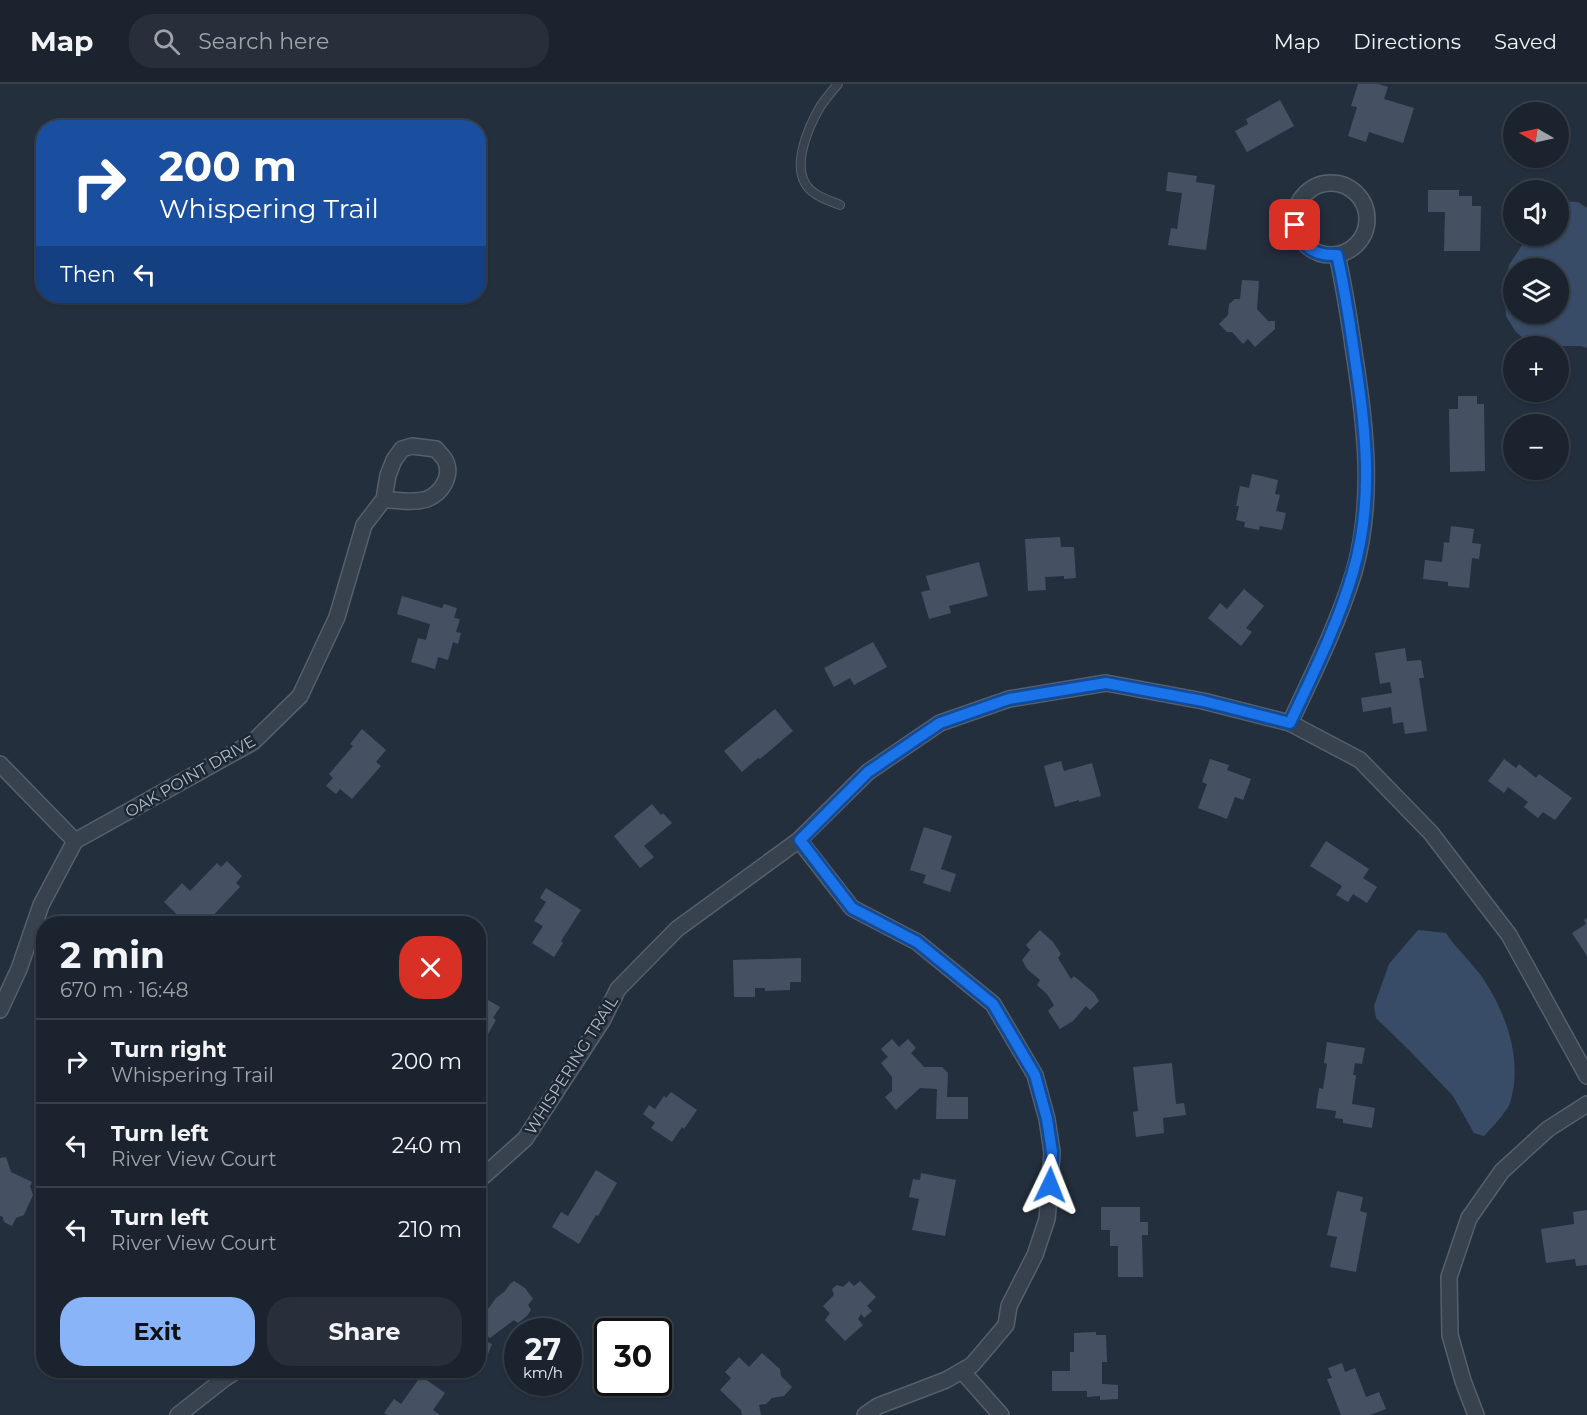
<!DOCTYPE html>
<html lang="en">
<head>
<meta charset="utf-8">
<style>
  :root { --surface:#1b232e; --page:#282f3a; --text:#f1f3f6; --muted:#a0a4aa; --line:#39404a; --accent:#8ab4f8 }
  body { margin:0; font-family:Montserrat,sans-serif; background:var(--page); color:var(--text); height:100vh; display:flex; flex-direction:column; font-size:22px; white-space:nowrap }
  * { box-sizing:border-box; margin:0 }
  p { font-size:20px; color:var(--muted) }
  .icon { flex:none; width:33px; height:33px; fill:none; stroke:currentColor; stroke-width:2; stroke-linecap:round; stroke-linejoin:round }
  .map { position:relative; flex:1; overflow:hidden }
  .details { position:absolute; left:36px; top:832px; width:450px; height:462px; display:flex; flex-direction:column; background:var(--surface); border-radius:24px; box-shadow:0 2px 4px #0004,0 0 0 2px var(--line) }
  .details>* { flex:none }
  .guide { position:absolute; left:36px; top:36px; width:450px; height:183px; border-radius:24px; box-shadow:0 2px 4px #0004,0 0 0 2px var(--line); background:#1a4fa0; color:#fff; overflow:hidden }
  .needle { width:39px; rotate:279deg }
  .buttons { position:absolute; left:1503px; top:18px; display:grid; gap:12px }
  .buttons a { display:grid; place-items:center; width:66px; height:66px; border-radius:50%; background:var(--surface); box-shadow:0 2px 4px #0004,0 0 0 2px var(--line); font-size:30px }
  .speed { position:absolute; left:504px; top:1234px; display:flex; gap:12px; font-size:30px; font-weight:700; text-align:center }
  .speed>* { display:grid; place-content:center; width:78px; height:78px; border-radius:50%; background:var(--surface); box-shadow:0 2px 4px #0004,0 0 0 2px var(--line); line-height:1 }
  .speed small { font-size:15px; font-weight:400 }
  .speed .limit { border:3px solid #111; border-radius:9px; background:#fff; color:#111 }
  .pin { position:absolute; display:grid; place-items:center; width:51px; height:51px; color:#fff; margin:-26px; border-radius:12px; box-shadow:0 3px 9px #0006 }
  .me { position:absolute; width:66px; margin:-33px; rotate:2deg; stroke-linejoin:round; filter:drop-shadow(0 0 4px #0008) }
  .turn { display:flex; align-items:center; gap:21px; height:126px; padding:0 24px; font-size:27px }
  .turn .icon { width:78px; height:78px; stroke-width:2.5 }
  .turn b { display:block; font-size:42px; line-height:51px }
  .then { display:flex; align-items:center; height:57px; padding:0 24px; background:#0003; gap:12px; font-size:22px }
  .round { display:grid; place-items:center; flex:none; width:63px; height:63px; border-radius:24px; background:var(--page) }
  .overview { display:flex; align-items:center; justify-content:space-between; height:102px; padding:0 24px }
  h1 { font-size:36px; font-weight:700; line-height:45px }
  .primary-button { display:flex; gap:12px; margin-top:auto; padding:12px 24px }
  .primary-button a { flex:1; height:69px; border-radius:24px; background:var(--accent); color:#111; font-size:24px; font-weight:700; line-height:69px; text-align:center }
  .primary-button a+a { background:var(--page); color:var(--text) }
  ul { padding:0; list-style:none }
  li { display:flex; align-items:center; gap:18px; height:84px; padding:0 24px; border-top:2px solid var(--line) }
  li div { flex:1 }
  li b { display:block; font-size:22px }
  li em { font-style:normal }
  header { display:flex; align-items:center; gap:36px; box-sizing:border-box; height:84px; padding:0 30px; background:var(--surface); border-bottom:2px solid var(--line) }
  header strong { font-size:28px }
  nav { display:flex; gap:33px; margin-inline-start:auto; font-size:21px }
  .search { width:420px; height:54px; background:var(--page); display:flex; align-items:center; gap:15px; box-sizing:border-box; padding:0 21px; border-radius:24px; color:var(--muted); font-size:22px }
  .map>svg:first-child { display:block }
</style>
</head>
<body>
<header>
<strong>Map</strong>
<div class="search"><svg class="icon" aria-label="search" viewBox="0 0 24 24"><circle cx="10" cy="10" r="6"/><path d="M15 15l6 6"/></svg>Search here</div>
<nav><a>Map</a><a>Directions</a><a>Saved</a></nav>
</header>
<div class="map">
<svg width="1587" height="1331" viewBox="0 0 1587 1331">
  <rect width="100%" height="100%" fill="#242f3e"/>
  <g fill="#394c67" fill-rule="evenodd">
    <path d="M 1559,117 L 1578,118 L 1587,124 L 1587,264 L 1580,262 L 1536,262 L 1527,258 L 1515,247 L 1506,232 L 1505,206 L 1509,181 L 1528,152 L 1558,152 ZM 1514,184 L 1558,184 L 1558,230 L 1514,230 Z"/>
    <path d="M 1418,846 L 1446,849 C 1457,866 1473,879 1484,896 C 1507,931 1523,977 1510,1019 C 1506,1029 1492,1043 1484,1052 L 1474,1049 L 1453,1012 L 1409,966 L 1376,934 L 1374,922 L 1389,880 Z"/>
  </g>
  <g fill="#455162">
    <polygon points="1358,0 1378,0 1388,3 1384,15 1414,24 1403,59 1369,48 1366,58 1348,52 1357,23 1351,22"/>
    <polygon points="1280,16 1294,42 1247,68 1235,47 1248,40 1246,35"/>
    <polygon points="1168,88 1197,92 1196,98 1215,101 1206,166 1168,161 1171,144 1177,145 1182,109 1166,107"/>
    <polygon points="1428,106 1459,106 1459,112 1472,112 1472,122 1481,122 1480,167 1444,167 1445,128 1428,128"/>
    <polygon points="1242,196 1259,197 1257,225 1268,237 1275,237 1275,245 1255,263 1248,255 1243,260 1232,248 1227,248 1219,240 1228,231 1229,220 1235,215 1240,215"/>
    <polygon points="1458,312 1477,312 1477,320 1484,320 1485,387 1450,388 1449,325 1458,325"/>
    <polygon points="1252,390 1278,396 1275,410 1280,411 1276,427 1286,429 1282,446 1260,442 1259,446 1244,443 1245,438 1236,436 1239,422 1236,422 1240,402 1249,404"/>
    <polygon points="1451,442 1474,445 1472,459 1481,460 1479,475 1472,474 1469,504 1448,502 1448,498 1423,495 1425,476 1442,478 1444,458 1449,459"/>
    <polygon points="1060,453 1061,463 1074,463 1076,494 1064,495 1064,492 1045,493 1046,506 1028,507 1025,455"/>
    <polygon points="979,478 988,512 949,522 951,529 929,535 921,508 930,506 926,492"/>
    <polygon points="1244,505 1264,522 1246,544 1252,548 1241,562 1208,534 1220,519 1227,525"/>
    <polygon points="402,512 442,524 444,520 457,524 454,534 460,535 456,548 461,549 458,560 453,558 448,576 438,573 435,585 411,578 418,554 426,556 430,540 397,530"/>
    <polygon points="873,558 887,583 854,601 850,594 834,603 824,584"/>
    <polygon points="1405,564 1407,577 1421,576 1424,594 1419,594 1427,647 1405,650 1403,638 1393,640 1391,623 1363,628 1361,614 1392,609 1390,598 1380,600 1375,569"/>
    <polygon points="775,625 793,647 760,675 758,674 742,688 724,667"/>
    <polygon points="362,645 386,666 376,678 381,682 352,715 340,705 336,710 326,702 333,694 329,690 353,662 350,660"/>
    <polygon points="1210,675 1229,681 1227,686 1251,695 1243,716 1235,713 1227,735 1198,724 1207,700 1202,698"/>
    <polygon points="1504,675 1516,684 1519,680 1536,694 1539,690 1572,714 1555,736 1543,728 1538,734 1524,723 1528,718 1508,703 1504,709 1488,697"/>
    <polygon points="1061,677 1064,687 1092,679 1101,712 1079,718 1079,716 1055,723 1044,682"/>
    <polygon points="652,720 661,731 663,729 672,739 644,762 654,773 640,784 614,752"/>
    <polygon points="924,743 952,752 941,785 956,790 950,808 923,799 926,791 910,786"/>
    <polygon points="1326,757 1369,785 1363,794 1377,803 1367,819 1353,810 1348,818 1336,811 1342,802 1310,782"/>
    <polygon points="227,777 242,792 236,799 240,803 205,840 200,840 194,834 187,840 164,818 182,799 190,807 217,779 221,783"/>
    <polygon points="546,804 581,826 561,857 563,859 554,873 532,859 543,842 534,837 546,818 540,814"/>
    <polygon points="1587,834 1587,872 1572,849 1586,840 1584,836"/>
    <polygon points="1040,846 1053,858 1061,870 1058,874 1071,895 1074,892 1094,909 1099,917 1090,926 1086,922 1073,937 1060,945 1048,927 1054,921 1047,910 1037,901 1040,896 1027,885 1022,876 1030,866 1026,861"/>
    <polygon points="801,874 801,898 790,898 790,906 765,907 765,904 755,904 755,913 734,913 733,876"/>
    <polygon points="478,910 500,923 493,934 496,936 488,950 483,947 478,954"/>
    <polygon points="892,955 899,963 908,955 916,964 911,969 924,983 942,983 948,989 947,1013 968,1013 968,1035 936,1035 937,1005 920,1004 896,1026 885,1013 892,1007 892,993 881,979 888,973 881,965"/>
    <polygon points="1327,958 1365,964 1362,980 1355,979 1353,991 1356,991 1352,1020 1375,1024 1372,1044 1343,1039 1343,1035 1335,1034 1336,1027 1316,1024 1319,1004 1323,1005 1327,980 1324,979"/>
    <polygon points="1172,979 1176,1020 1184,1019 1186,1031 1163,1034 1164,1049 1136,1053 1133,1028 1138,1027 1133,983"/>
    <polygon points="671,1008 697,1026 684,1045 682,1043 672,1058 651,1044 655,1039 643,1030 649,1021 655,1025 664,1012 666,1014"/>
    <polygon points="6,1073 11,1088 32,1098 30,1102 33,1111 24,1131 16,1134 12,1142 4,1138 3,1133 0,1132 0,1074"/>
    <polygon points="596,1086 617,1099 598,1132 596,1131 579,1160 552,1143 561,1128 568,1132"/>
    <polygon points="921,1089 956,1096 945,1152 912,1146 919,1115 909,1113 913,1095 920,1096"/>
    <polygon points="1337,1107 1363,1113 1360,1127 1367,1129 1356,1188 1330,1183 1337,1153 1327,1151"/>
    <polygon points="1101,1123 1140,1123 1140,1138 1148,1138 1148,1151 1142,1151 1143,1193 1118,1193 1118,1162 1110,1162 1110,1146 1101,1146"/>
    <polygon points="1587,1126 1587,1181 1576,1182 1575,1175 1546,1179 1541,1145 1574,1140 1573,1128"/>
    <polygon points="514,1197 525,1204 533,1215 528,1221 531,1226 527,1232 518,1239 514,1236 490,1254 478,1246 478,1218 488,1225 496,1214 505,1207 510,1200"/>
    <polygon points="849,1197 854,1202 860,1197 876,1213 867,1222 872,1227 864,1234 861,1230 858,1235 863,1241 845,1257 825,1236 830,1229 823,1222 834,1211 832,1205 837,1201 843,1203"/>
    <polygon points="1096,1248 1096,1251 1106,1251 1107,1278 1102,1278 1102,1300 1118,1301 1118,1315 1100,1316 1100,1312 1087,1313 1087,1307 1052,1307 1052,1287 1070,1287 1070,1268 1074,1268 1074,1249"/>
    <polygon points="478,1255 492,1260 486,1275 478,1272"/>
    <polygon points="762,1269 780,1285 781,1292 792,1303 784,1312 772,1314 766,1320 759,1321 761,1331 742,1331 741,1326 720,1306 731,1294 725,1288 739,1273 749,1283"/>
    <polygon points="1342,1279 1345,1288 1355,1284 1366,1313 1379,1308 1386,1325 1370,1331 1341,1331 1327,1295 1332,1294 1328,1284"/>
    <polygon points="421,1292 445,1309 433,1326 440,1331 387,1331 384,1329 394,1315 401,1320"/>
  </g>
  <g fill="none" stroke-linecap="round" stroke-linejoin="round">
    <g stroke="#565f6c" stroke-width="10">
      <path id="service" d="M 838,0 C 832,7 825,15 820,23 C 809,42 793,78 805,99 C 811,111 828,116 840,121"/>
    </g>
    <g stroke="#565f6c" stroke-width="18">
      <g id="minor">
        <circle cx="1331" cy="135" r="36"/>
        <path d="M 1290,639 C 1313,590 1338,540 1354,488 C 1374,418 1366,345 1355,275 C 1350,240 1345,206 1337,171"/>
        <polyline points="0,680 75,757"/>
        <polyline points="799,756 852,824 917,858 993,920 1035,991 1047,1035 1052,1068 1050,1101 1047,1135 1035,1171 1009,1222 1006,1241 972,1281 946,1296 878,1322 865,1331"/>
        <path d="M 0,926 L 19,885 L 41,821 L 75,757 L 253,658 L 300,612 L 337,533 L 364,441 L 384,415 L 388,391 L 394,376 L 402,365 L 412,362 L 436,365 C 438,368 443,372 445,376 C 453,391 442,409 427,415 C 414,419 398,417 384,415"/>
        <polyline points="478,1097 525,1055 602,937 618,905 677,845 799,756 868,688 940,639 1009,615 1106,599 1203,617 1290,639 1360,676 1431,749 1509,851 1587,992"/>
        <polyline points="962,1287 1001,1331"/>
        <polyline points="178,1331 224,1295 236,1287"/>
        <polyline points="1476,1331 1463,1297 1450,1251 1449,1193 1469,1134 1502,1087 1548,1045 1587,1020"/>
      </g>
    </g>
    <use href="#service" stroke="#38414e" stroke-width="8"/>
    <use href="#minor" stroke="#38414e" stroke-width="15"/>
  </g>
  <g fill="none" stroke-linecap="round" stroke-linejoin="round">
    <g stroke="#114b97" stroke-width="15">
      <path id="route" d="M 1050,1101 L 1052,1068 L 1047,1035 L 1035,991 L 993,920 L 917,858 L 852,824 L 800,756 L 868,688 L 940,639 L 1009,615 L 1106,599 L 1203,617 L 1290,639 C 1313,590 1338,540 1353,488 C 1374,418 1366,345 1355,275 C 1350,240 1345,205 1337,171 C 1314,172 1302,163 1295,141"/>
    </g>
    <use href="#route" stroke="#1a73e8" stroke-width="10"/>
  </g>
  <g text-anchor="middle" stroke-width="5" stroke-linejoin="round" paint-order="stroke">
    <g font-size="16" fill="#b4bcc9" stroke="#1d2633">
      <text transform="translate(190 692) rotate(-30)" y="6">OAK POINT DRIVE</text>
      <text transform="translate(571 981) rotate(-58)" y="6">WHISPERING TRAIL</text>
    </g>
  </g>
</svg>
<div class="buttons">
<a><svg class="needle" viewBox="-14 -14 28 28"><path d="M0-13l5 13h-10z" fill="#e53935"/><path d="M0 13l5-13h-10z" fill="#a0a4aa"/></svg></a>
<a><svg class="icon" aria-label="sound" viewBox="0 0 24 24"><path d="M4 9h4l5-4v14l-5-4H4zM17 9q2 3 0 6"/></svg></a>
<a><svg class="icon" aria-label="layers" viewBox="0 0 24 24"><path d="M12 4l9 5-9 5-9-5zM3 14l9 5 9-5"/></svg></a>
<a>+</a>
<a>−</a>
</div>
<div class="speed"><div>27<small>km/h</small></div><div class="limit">30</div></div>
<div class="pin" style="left:1295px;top:141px;background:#d93025"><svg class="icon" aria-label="arrive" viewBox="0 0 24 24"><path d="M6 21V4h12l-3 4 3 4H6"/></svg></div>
<svg class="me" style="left:1050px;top:1101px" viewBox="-20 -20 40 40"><path d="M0-17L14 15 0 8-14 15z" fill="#1a73e8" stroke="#fff" stroke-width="4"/></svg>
<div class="guide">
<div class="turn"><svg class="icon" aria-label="right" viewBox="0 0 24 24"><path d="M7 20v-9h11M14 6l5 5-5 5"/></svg><div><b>200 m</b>Whispering Trail</div></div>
<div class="then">Then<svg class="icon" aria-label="left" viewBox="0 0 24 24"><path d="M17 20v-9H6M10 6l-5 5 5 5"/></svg></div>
</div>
<section class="details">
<div class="overview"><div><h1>2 min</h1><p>670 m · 16:48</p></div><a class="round" style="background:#d93025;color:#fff"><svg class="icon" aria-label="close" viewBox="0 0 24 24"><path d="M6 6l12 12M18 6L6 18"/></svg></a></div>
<ul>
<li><svg class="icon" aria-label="right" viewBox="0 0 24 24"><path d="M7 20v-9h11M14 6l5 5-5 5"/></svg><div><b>Turn right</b><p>Whispering Trail</p></div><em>200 m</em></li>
<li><svg class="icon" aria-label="left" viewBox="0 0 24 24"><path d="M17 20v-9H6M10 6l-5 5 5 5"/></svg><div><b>Turn left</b><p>River View Court</p></div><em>240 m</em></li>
<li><svg class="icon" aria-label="left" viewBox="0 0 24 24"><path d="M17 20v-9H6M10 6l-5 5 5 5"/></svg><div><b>Turn left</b><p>River View Court</p></div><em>210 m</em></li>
</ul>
<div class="primary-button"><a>Exit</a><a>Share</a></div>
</section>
</div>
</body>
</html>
